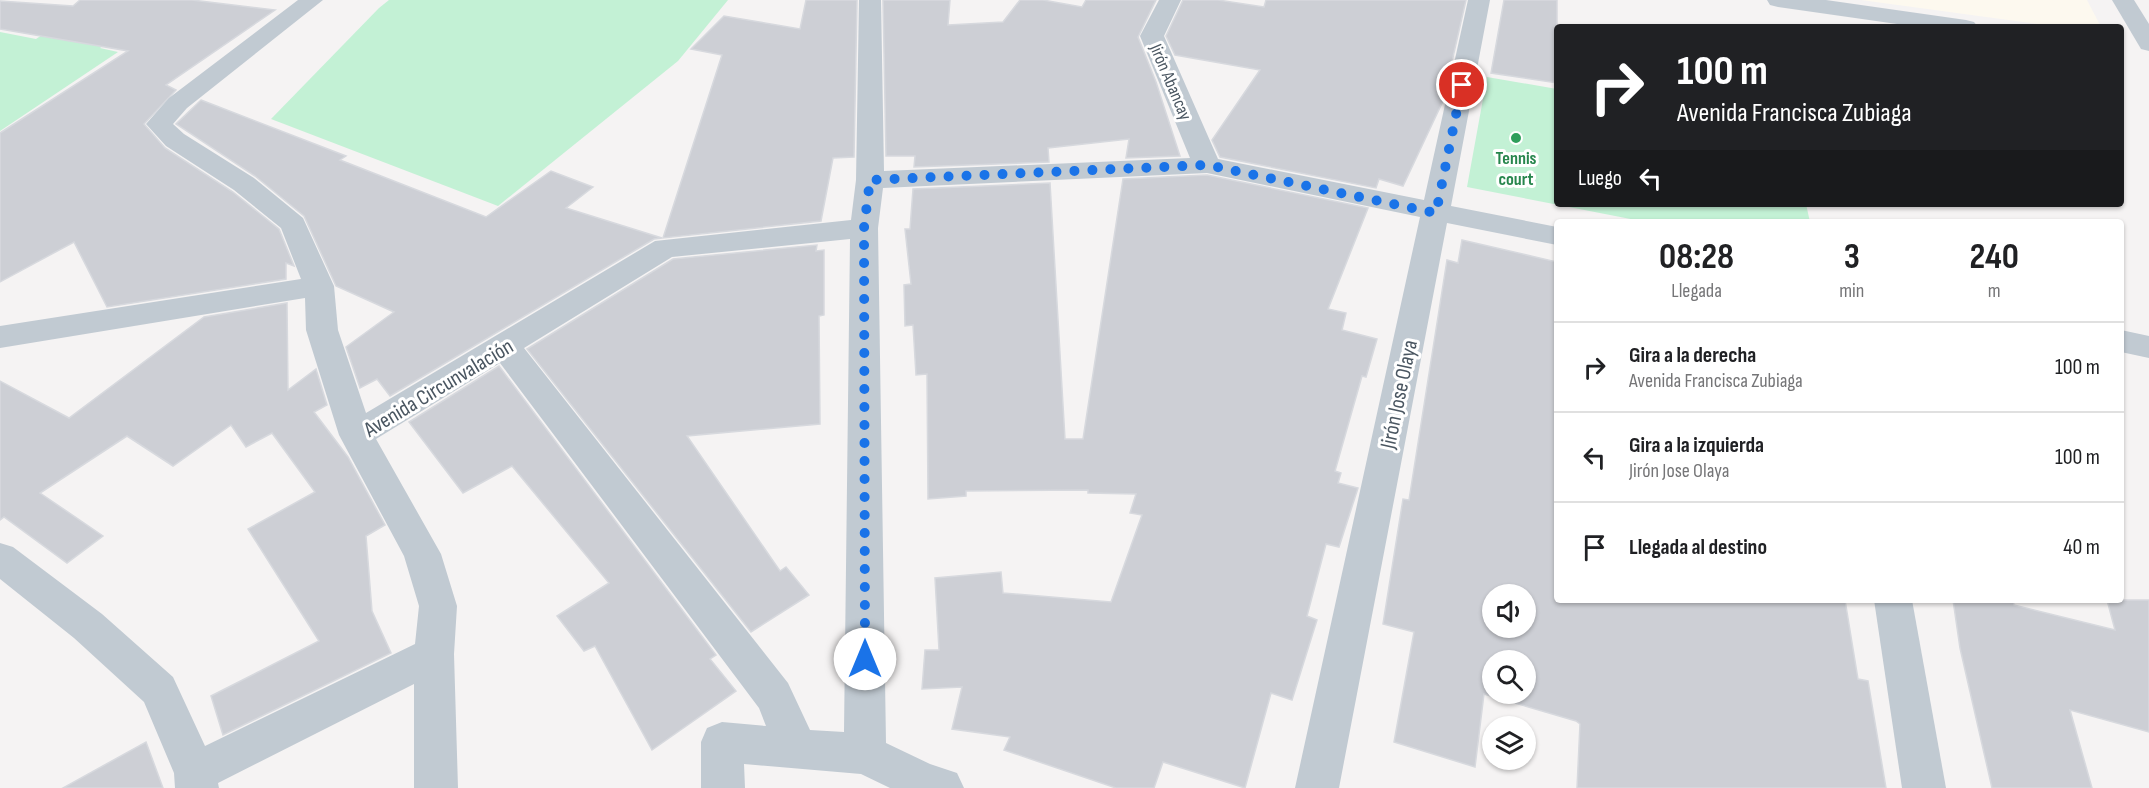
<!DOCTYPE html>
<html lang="es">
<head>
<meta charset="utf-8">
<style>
  :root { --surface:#fff; --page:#f6f6f6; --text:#202124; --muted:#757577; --line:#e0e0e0 }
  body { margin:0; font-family:"Sofia Sans Condensed",sans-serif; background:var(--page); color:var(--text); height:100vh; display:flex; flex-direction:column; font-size:22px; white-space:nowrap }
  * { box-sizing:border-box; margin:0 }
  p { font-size:20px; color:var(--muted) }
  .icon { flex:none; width:33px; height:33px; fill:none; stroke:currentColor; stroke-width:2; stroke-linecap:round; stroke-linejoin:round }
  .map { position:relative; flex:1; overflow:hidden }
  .panel { position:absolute; left:1554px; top:219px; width:570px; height:384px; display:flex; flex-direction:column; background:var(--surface); border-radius:6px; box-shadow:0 2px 4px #0004 }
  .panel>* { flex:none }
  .guide { position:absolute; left:1554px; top:24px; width:570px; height:183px; border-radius:6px; box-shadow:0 2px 4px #0004; background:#202124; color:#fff; overflow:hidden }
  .buttons { position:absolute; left:1482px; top:584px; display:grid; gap:12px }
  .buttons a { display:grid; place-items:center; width:54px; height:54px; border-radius:50%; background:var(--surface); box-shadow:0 2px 4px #0004; font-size:30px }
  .pin { position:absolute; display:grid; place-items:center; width:51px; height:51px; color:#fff; margin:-26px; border:3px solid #fff; border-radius:50%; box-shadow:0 2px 6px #0007 }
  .me { position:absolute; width:66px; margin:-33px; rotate:0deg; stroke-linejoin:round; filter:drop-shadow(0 0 4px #0008) }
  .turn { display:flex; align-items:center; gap:21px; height:126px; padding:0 24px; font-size:27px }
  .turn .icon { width:78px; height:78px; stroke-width:2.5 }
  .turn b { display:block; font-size:42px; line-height:51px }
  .then { display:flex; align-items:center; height:57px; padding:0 24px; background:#0003; gap:12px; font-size:22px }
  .eta { display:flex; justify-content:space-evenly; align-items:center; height:102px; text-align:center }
  .eta b { font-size:36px; font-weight:700; line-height:42px }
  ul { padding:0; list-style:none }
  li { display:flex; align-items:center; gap:18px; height:90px; padding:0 24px; border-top:2px solid var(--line) }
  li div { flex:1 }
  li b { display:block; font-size:22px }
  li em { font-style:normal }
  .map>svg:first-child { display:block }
</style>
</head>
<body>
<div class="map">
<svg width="2149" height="788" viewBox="0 0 2149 788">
  <rect width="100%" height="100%" fill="#f5f3f3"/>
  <polygon fill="#fdf9ef" points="1861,0 2087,0 2101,27 2060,27"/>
  <g fill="#c3f1d5">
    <polygon points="389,0 728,0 678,61 498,206 271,119 379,8"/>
    <polygon points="60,23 123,31 100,48 118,52 0,131 0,32 36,39"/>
    <polygon points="1487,77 1557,89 1557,204 1806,204 1810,222 1646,222 1467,187"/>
  </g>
  <g fill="#cdcfd5" stroke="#d7d9de" stroke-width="1.5" fill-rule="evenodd">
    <polygon points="80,0 192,0 275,10 166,85 176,90 144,124 165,148 233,192 279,229 294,266 286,263 286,279 107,307 74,242 0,282 0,133 128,51 0,29 0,1 73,6"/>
    <polygon points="806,0 857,0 854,157 833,158 821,221 663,238 722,55 691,49 724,16 800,29"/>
    <polygon points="883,0 950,0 948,25 1003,22 1020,0 1043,0 1082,7 1086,0 1156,0 1138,37 1156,82 1180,156 1126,158 1129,139 1048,148 1049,162 914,167 915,156 886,156"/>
    <polygon points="1183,0 1218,0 1264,7 1266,0 1466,0 1443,101 1403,186 1379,179 1376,188 1220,157 1212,140 1260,70 1175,55 1166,36"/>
    <polygon points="1504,0 1557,0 1557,83 1491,73"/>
    <polygon points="201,100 346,156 340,160 486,217 551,171 593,187 566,208 662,238 654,239 390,396 377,379 360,388 346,347 394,312 336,286 304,216 255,176 176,124"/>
    <polygon points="1207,175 1368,208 1328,309 1346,313 1342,330 1377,339 1366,377 1362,376 1335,471 1341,473 1338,483 1358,488 1339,547 1326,544 1307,616 1317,620 1292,700 1271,693 1245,788 1163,762 1154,788 1116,788 1004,750 1010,737 952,729 962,687 922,689 925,650 939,650 935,578 1001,572 1003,593 1111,602 1142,515 1130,513 1136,494 1088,493 1088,490 966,491 966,496 928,499 927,374 916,375 913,325 905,326 904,285 911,284 905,229 910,229 913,189 1050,183 1065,439 1083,439 1123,179"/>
    <path d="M 1462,240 L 1557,262 L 1557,600 L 1845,600 L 1858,679 L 1868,681 L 1886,788 L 1577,788 L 1580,724 L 1576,721 L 1484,694 L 1475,767 L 1394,742 L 1414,632 L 1383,624 L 1403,499 L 1409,500 L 1447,260 L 1458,263 ZM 1492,594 L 1526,594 L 1526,627 L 1492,627 ZM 1492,660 L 1526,660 L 1526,693 L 1492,693 Z"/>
    <polygon points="817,245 816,251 824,250 824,315 819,316 820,424 687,436 780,571 786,567 809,595 751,632 527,349 673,259"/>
    <polygon points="287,303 288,390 316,369 327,405 314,412 348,457 385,525 366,536 372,611 391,653 223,735 211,696 319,641 248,529 315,492 272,433 246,447 231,425 173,466 127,436 40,493 103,536 67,563 4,517 0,520 0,381 69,418 204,317"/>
    <polygon points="499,366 716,655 710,659 736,691 652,750 595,646 584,651 557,616 609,583 512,466 463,493 409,422"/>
    <polygon points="1953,600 2013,600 2014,605 2115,630 2107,600 2149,600 2149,732 2070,710 2092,788 1992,788 1960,648"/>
    <polygon points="146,742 163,788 63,788"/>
  </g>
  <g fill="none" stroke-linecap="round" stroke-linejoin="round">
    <g fill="#c1cad2" fill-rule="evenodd">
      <path d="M 298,0 L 323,0 L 187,108 L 173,124 L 184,134 L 254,178 L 303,218 L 334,286 L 338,330 L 366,413 L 655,241 L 851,220 L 856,180 L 859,0 L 881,0 L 884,171 L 1190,158 L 1140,36 L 1159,0 L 1181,0 L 1164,36 L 1218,159 L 1424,200 L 1468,0 L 1490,0 L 1451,206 L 1557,227 L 1557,245 L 1447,223 L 1339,788 L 1295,788 L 1420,217 L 1207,173 L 883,188 L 878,228 L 886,743 L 930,764 L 957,773 L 964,788 L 890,788 L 861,774 L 744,764 L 745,788 L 701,788 L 701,742 L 707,728 L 722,722 L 766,726 L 759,708 L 500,363 L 376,439 L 441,554 L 457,606 L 454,654 L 458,788 L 414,788 L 414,684 L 218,783 L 219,788 L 175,788 L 174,773 L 144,702 L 74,638 L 0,579 L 0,543 L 13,547 L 102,614 L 173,677 L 205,746 L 415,644 L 419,606 L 404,556 L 339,435 L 306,330 L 305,298 L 0,348 L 0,326 L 301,279 L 281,228 L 234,190 L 166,146 L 146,124 L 169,98 ZM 850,239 L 844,732 L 810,730 L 788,683 L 524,348 L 672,257 Z"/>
      <polygon points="1767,0 1826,0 1966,20 1974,22 1978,27 1918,27 1778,7 1770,5"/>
      <polygon points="2112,0 2134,0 2149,24 2149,51 2141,49"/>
      <polygon points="2121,330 2149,336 2149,358 2121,352"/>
      <polygon points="1874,600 1912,600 1946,788 1902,788"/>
    </g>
  </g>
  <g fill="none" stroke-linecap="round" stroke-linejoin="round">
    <polyline stroke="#1a73e8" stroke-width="10" stroke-dasharray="0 18" points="865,659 864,228 870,180 1207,165 1436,213 1462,85"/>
  </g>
  <circle fill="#2e9e5b" stroke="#fff" stroke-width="2" cx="1516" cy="138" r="6"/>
  <g text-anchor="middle" stroke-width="6" stroke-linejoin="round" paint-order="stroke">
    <g font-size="18" fill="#4a5661" stroke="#fff">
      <text transform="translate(1171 82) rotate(67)" y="6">Jirón Abancay</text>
    </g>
    <g font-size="18" font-weight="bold" fill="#27864d" stroke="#fff">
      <text x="1516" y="164">Tennis<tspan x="1516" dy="21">court</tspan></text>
    </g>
    <g font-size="22" fill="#4a5661" stroke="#fff">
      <text transform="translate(438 387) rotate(-31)" y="8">Avenida Circunvalación</text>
      <text transform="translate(1398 394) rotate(-78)" y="8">Jirón Jose Olaya</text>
    </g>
  </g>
</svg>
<div class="buttons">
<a><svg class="icon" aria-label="sound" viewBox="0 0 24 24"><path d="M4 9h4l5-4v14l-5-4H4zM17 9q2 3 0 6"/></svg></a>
<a><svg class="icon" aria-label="search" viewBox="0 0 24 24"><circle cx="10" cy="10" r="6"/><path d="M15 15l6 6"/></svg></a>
<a><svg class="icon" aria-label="layers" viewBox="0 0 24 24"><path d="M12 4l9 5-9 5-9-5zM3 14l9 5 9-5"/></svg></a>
</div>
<div class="pin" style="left:1462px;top:85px;background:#d93025"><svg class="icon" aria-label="arrive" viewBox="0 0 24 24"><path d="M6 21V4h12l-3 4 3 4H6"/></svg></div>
<svg class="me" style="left:865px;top:659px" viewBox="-20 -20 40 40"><circle r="19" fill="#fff"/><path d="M0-13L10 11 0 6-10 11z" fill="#1a73e8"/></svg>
<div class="guide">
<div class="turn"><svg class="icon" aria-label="right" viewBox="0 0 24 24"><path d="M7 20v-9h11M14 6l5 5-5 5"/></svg><div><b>100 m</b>Avenida Francisca Zubiaga</div></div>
<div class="then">Luego<svg class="icon" aria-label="left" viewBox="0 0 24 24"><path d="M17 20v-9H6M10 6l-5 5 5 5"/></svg></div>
</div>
<section class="panel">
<div class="eta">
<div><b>08:28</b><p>Llegada</p></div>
<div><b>3</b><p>min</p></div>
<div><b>240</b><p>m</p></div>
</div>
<ul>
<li><svg class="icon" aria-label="right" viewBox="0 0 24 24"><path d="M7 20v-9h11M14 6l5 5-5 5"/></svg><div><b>Gira a la derecha</b><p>Avenida Francisca Zubiaga</p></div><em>100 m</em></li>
<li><svg class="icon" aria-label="left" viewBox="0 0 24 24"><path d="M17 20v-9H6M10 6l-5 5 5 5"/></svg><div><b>Gira a la izquierda</b><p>Jirón Jose Olaya</p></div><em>100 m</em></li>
<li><svg class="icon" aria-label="arrive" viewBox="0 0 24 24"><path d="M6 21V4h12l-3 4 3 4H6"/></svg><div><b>Llegada al destino</b></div><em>40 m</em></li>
</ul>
</section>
</div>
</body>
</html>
